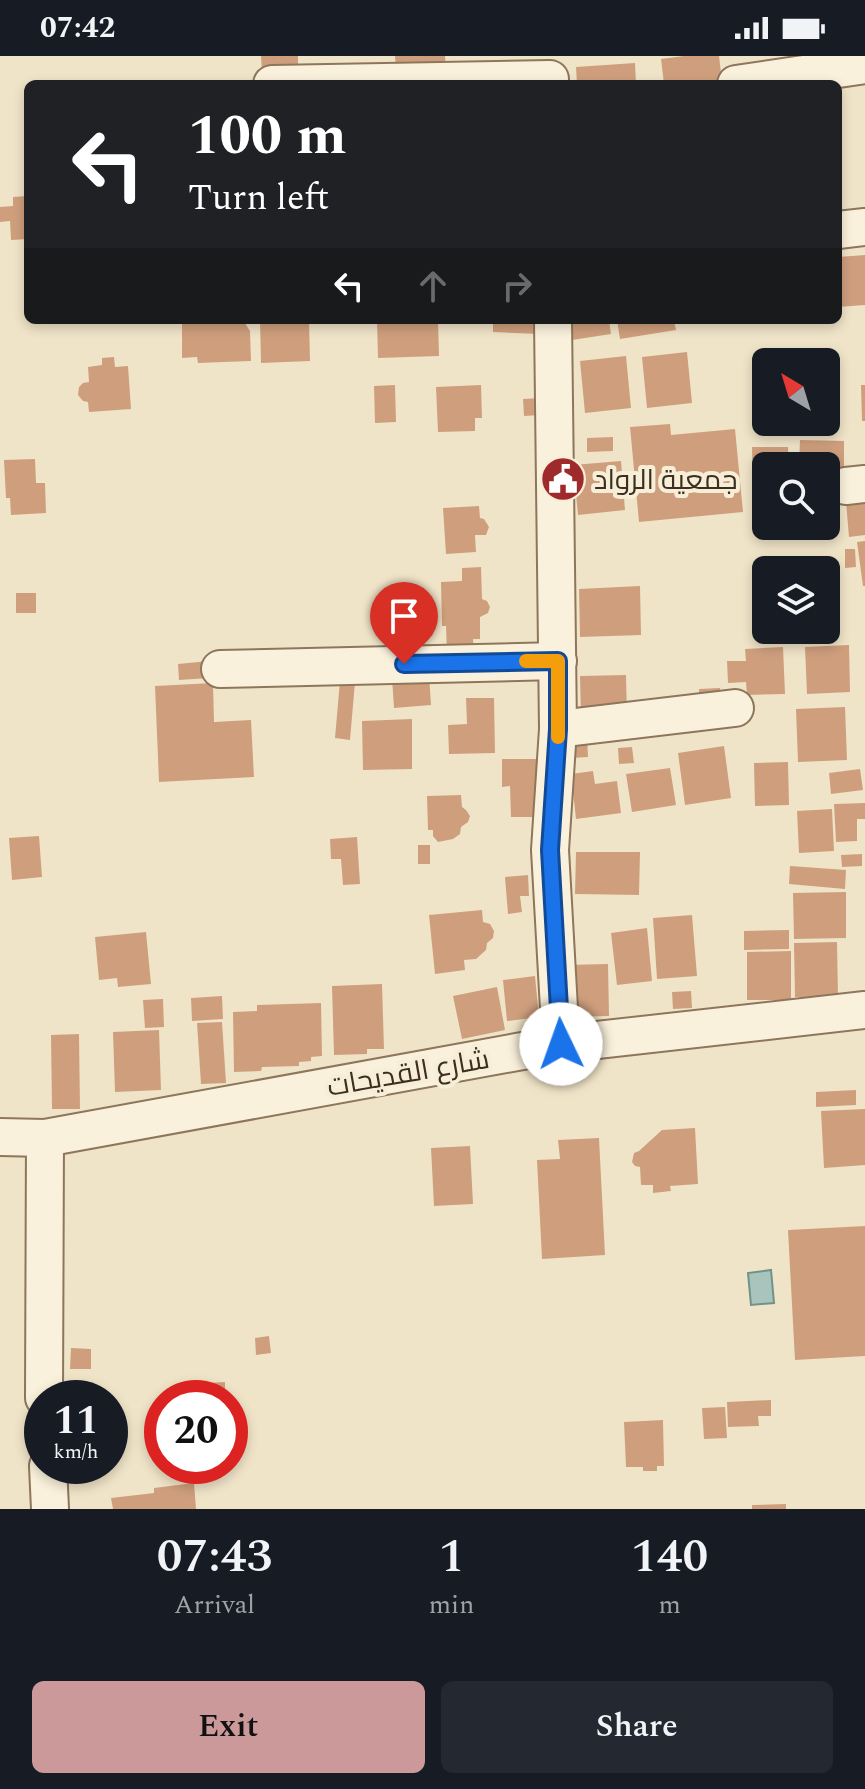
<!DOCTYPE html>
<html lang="en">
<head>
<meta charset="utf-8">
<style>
  :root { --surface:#171b24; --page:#242831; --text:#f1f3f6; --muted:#9ea1a6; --accent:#cc999b }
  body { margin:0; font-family:Spectral,Cairo,serif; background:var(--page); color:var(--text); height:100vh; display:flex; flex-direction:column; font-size:30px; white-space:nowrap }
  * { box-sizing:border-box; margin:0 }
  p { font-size:26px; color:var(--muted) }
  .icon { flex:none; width:44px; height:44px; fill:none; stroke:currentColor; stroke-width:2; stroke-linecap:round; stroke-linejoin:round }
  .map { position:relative; height:1453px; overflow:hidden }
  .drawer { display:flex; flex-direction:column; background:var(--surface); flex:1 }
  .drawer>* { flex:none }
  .top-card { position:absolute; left:24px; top:24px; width:818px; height:244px; border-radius:12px; box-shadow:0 4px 12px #0003; background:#202124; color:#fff; overflow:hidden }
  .needle { width:52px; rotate:322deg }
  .fabs { position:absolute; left:752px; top:292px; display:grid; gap:16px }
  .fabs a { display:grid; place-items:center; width:88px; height:88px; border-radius:12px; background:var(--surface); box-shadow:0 4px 12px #0003; font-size:40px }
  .speed { position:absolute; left:24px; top:1324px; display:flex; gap:16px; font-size:40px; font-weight:700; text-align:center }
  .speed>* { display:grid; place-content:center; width:104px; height:104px; border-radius:50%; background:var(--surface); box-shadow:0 4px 12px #0003; line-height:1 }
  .speed small { font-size:20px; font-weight:400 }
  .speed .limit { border:12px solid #d22; background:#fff; color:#111 }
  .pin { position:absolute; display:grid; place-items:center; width:68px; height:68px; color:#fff; margin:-82px -34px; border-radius:50% 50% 50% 0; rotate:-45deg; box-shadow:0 0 8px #0007 }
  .pin .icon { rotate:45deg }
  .me { position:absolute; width:88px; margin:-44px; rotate:357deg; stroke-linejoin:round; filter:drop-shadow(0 0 6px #0008) }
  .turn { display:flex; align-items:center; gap:28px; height:168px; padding:0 32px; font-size:36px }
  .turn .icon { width:104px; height:104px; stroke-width:2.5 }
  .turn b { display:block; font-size:56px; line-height:68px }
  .lanes { display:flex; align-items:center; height:76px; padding:0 32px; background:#0003; justify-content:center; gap:40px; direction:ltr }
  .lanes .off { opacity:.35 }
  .eta { display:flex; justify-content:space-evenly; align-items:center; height:136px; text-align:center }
  .eta b { font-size:48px; font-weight:600; line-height:56px }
  .action { display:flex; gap:16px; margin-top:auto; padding:16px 32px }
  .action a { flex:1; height:92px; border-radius:12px; background:var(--accent); color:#111; font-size:32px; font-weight:600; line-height:92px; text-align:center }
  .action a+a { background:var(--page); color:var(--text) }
  .status { display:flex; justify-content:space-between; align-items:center; height:56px; padding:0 40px; background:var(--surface); direction:ltr }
  .status svg { height:22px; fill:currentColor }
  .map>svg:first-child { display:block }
</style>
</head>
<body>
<div class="status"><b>07:42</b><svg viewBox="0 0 49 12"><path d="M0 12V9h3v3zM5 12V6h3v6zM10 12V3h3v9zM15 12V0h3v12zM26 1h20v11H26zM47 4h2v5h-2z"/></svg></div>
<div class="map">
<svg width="865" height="1453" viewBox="0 0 865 1453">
  <rect width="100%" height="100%" fill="#f0e4c8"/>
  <polygon fill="#a9c4bc" stroke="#6f938a" stroke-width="2" points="771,1214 774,1247 751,1249 748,1217"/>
  <g fill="#cf9f7d">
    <polygon points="261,0 298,0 298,15 262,16"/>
    <polygon points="395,0 445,0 446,12 396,14"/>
    <polygon points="684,0 719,0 722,25 702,28 664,28 661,3"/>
    <polygon points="635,7 636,28 577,28 576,11"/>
    <polygon points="28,140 28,183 11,184 10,165 0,166 0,151 13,150 13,141"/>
    <polygon points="865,199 865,249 838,251 838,201"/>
    <polygon points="182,264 243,264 250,275 251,305 198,307 197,301 182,302"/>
    <polygon points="260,264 309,264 310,305 261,307"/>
    <polygon points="377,264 438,264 439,300 378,302"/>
    <polygon points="493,264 539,264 539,278 493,276"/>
    <polygon points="569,264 609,264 611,278 572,284"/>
    <polygon points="617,264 674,264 676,274 620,283"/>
    <polygon points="743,264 763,264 763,266 743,268"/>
    <polygon points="687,296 692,347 647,352 642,301"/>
    <polygon points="626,300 631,352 585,357 580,305"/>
    <polygon points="114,301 115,311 128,310 131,353 89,356 88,346 83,345 78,339 79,331 83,327 89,326 88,311 102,309 102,302"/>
    <polygon points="395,329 396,366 375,367 374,330"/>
    <polygon points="481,329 482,362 475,362 475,375 438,376 436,331"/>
    <polygon points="861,329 865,329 865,365 862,365"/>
    <polygon points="540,342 541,359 524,360 523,343"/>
    <polygon points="670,368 671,379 735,373 743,456 639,466 630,371"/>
    <polygon points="613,381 613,395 587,396 587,382"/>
    <polygon points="800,384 844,385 844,433 826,433 826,410 799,410"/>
    <polygon points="752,391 788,391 789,410 766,410 766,443 753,443"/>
    <polygon points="35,403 36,427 45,427 46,457 11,459 10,442 6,442 4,404"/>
    <polygon points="621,405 625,454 578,459 573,409"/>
    <polygon points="865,444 865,479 849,481 846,446"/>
    <polygon points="826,445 831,445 831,481 795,481 795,470 826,470"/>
    <polygon points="479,450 480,462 484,463 489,471 486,479 475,479 476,496 446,498 443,452"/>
    <polygon points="865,485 865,530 863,530 857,486"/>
    <polygon points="845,493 855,493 856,511 845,512"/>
    <polygon points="481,511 482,543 487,545 490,551 488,557 480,561 480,583 473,583 474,598 447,598 446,570 442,570 441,526 462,525 462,512"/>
    <polygon points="640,530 641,579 580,581 579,533"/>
    <rect x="16" y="537" width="20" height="20"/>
    <polygon points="849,589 850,636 807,638 805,591"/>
    <polygon points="783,591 785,638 747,639 746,626 728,627 727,605 746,605 745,593"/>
    <polygon points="209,605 210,622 179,624 178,608"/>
    <polygon points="429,619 431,649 394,652 392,622"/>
    <polygon points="626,619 627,660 581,662 580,620"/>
    <polygon points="340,625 355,626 350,684 335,682"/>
    <polygon points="213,627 214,666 251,664 254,721 159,726 155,630"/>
    <polygon points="720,632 721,647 699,648 699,633"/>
    <polygon points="466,642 494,642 495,697 449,698 448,669 467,668"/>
    <polygon points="845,651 847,704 798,706 796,653"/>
    <polygon points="412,663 412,713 363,714 362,665"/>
    <polygon points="587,679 588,701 572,702 570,681"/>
    <polygon points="724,690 731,742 685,749 678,697"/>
    <polygon points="632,691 634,707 619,708 618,692"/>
    <polygon points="502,703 537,703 537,761 511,761 510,730 502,731"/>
    <polygon points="788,706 789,749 755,750 754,707"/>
    <polygon points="670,712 676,749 632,756 626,718"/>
    <polygon points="860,713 863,734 831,738 829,717"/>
    <polygon points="593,715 595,728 617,725 621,757 576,763 571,718"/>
    <polygon points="461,739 462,751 466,754 470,760 468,766 461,771 460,778 453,783 438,786 433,780 433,774 428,774 427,740"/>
    <polygon points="865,747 865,763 857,763 857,785 836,786 834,748"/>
    <polygon points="832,753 834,795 799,797 797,755"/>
    <polygon points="39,780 42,821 12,824 9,782"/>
    <polygon points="357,781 360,828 343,829 341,803 331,803 330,783"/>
    <rect x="418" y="789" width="12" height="19"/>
    <polygon points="576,796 640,796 639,839 575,838"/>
    <polygon points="862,798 862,810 842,811 841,799"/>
    <polygon points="790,810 846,814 845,833 789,828"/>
    <polygon points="528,819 529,840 520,840 522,856 508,858 505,821"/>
    <polygon points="846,836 846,882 794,883 793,837"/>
    <polygon points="482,854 483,866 490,868 494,875 493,882 487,887 486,894 476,903 464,904 465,914 435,918 429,859"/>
    <polygon points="692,859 697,920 657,923 653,862"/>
    <polygon points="647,872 652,925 617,929 611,877"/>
    <polygon points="789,874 789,893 744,894 744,875"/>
    <polygon points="146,876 151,928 118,931 117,922 99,924 95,881"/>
    <polygon points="837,886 838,941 795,941 794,887"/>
    <polygon points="791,895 791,944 747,944 747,896"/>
    <polygon points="608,908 609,960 566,961 565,909"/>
    <polygon points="535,920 539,961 507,965 503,924"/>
    <polygon points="382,928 384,993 367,993 367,998 334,999 332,930"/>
    <polygon points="497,931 505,974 462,983 453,940"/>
    <polygon points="691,935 692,952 673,953 672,936"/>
    <polygon points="222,940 223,963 192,965 191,942"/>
    <polygon points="163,943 164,971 145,972 143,944"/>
    <polygon points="321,947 322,1000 311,1001 311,1005 299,1006 299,1010 262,1011 261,1015 234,1016 233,956 257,955 257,949"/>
    <polygon points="222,966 226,1027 201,1028 197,967"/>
    <polygon points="159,974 161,1034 115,1036 113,976"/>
    <polygon points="79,978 80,1053 52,1053 51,979"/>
    <polygon points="856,1034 856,1049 816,1051 816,1036"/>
    <polygon points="865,1053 865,1109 824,1112 821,1055"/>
    <polygon points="695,1072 698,1128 670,1130 671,1135 653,1137 653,1129 641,1129 640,1111 635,1110 632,1106 634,1097 639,1095 662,1074"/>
    <polygon points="599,1082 605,1199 542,1203 537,1104 560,1103 558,1084"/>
    <polygon points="470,1090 473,1148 434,1150 431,1092"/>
    <polygon points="865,1170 865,1300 795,1304 788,1174"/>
    <polygon points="269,1280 271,1297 256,1299 255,1282"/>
    <polygon points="71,1292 91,1293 91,1313 70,1313"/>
    <polygon points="225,1326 225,1342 176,1342 175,1329"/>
    <polygon points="771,1344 771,1360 758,1360 759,1370 728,1371 727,1346"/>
    <polygon points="725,1351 727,1382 704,1383 702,1352"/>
    <polygon points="663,1364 664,1410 657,1410 657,1415 643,1415 643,1411 626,1411 624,1366"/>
    <polygon points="194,1427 196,1453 113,1453 111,1442 154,1437 154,1432"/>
    <polygon points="786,1448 786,1453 752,1453 752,1449"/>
  </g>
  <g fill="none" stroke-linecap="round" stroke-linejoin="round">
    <g stroke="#8d765c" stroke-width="40">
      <g id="minor">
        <polyline points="272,28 550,23"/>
        <polyline points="736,28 865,9"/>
        <polyline points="838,174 865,171"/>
        <polyline points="553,264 558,673 550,794 561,988"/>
        <polyline points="846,430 865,428"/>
        <polyline points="220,613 558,605"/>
        <polyline points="558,673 735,652"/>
        <polyline points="0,1081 45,1082 561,988 865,954"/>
        <polyline points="44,1342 45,1082"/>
        <polyline points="48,1410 50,1453"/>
      </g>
    </g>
    <use href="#minor" stroke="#faf1dc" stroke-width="36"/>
  </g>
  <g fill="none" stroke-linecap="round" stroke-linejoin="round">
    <g stroke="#114b97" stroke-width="20">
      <polyline id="route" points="404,608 558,605 558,673 550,794 561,988"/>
    </g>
    <use href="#route" stroke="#1a73e8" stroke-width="14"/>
    <polyline stroke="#f59e0b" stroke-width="14" points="526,605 558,605 558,681"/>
  </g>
  <defs>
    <g id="civic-disc" transform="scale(2.3)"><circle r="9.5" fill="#9e2a2b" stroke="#f7eed8"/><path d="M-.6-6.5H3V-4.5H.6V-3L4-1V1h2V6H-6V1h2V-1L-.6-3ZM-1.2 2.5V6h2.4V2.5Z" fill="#fff"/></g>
  </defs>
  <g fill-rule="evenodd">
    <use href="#civic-disc" x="563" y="423"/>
  </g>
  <g text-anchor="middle" stroke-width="8" stroke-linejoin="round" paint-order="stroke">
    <g font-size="28" fill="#3d2e20" stroke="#f7eed8" text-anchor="start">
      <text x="594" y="433">جمعية الرواد</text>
    </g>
    <g font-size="28" fill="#3d2e20" stroke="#f7eed8">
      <text transform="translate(408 1016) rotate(-10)" y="10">شارع القديحات</text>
    </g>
  </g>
</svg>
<div class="fabs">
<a><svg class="needle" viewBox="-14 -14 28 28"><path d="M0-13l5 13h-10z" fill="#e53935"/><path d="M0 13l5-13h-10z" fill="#9ea1a6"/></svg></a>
<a><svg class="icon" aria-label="search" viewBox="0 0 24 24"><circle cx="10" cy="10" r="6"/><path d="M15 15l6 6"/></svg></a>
<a><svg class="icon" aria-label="layers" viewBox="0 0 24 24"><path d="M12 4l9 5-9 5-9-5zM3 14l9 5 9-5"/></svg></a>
</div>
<div class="speed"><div>11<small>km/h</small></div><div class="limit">20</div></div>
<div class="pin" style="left:404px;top:608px;background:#d93025"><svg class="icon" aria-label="arrive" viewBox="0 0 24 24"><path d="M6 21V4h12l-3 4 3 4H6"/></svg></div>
<svg class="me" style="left:561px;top:988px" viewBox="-20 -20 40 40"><circle r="19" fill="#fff"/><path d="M0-13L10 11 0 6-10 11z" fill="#1a73e8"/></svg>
<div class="top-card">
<div class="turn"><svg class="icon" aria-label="left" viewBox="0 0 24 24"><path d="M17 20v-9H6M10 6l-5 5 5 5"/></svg><div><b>100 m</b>Turn left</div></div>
<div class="lanes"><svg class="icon" aria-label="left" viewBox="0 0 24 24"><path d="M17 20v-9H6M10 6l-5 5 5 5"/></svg><svg class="icon off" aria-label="ahead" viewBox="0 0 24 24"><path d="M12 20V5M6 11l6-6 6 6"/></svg><svg class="icon off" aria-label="right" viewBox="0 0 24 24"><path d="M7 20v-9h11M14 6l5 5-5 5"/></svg></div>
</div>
</div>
<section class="drawer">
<div class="eta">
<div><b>07:43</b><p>Arrival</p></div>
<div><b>1</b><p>min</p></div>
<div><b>140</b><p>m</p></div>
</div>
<div class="action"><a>Exit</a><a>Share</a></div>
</section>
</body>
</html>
